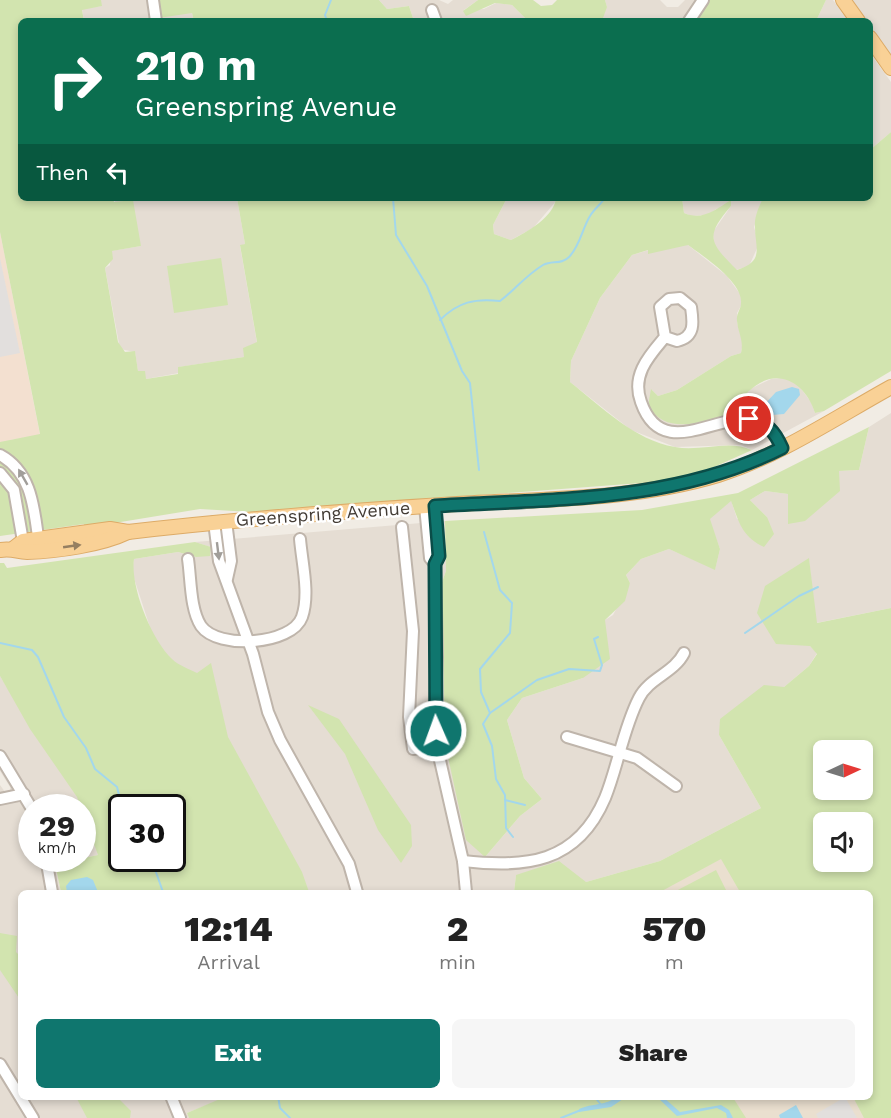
<!DOCTYPE html>
<html lang="en">
<head>
<meta charset="utf-8">
<style>
  :root { --surface:#fff; --page:#f6f6f6; --text:#222; --muted:#767676; --accent:#0f766e }
  body { margin:0; font-family:"Work Sans",sans-serif; background:var(--page); color:var(--text); height:100vh; display:flex; flex-direction:column; font-size:22px; white-space:nowrap }
  * { box-sizing:border-box; margin:0 }
  p { font-size:20px; color:var(--muted) }
  .icon { flex:none; width:33px; height:33px; fill:none; stroke:currentColor; stroke-width:2; stroke-linecap:round; stroke-linejoin:round }
  .map { position:relative; flex:1; overflow:hidden }
  .sheet { position:absolute; left:18px; top:890px; width:855px; height:210px; display:flex; flex-direction:column; background:var(--surface); border-radius:9px; box-shadow:0 3px 9px #0003 }
  .sheet>* { flex:none }
  .guide { position:absolute; left:18px; top:18px; width:855px; height:183px; border-radius:9px; box-shadow:0 3px 9px #0003; background:#0b6e4f; color:#fff; overflow:hidden }
  .needle { width:39px; rotate:86deg }
  .tools { position:absolute; left:813px; top:740px; display:grid; gap:12px }
  .tools a { display:grid; place-items:center; width:60px; height:60px; border-radius:9px; background:var(--surface); box-shadow:0 3px 9px #0003; font-size:30px }
  .speed { position:absolute; left:18px; top:794px; display:flex; gap:12px; font-size:30px; font-weight:700; text-align:center }
  .speed>* { display:grid; place-content:center; width:78px; height:78px; border-radius:50%; background:var(--surface); box-shadow:0 3px 9px #0003; line-height:1 }
  .speed small { font-size:15px; font-weight:400 }
  .speed .limit { border:3px solid #111; border-radius:9px; background:#fff; color:#111 }
  .pin { position:absolute; display:grid; place-items:center; width:51px; height:51px; color:#fff; margin:-26px; border:3px solid #fff; border-radius:50%; box-shadow:0 2px 6px #0007 }
  .me { position:absolute; width:66px; margin:-33px; rotate:358deg; stroke-linejoin:round; filter:drop-shadow(0 0 4px #0008) }
  .turn { display:flex; align-items:center; gap:21px; height:126px; padding:0 18px; font-size:27px }
  .turn .icon { width:78px; height:78px; stroke-width:2.5 }
  .turn b { display:block; font-size:42px; line-height:51px }
  .then { display:flex; align-items:center; height:57px; padding:0 18px; background:#0003; gap:12px; font-size:22px }
  .eta { display:flex; justify-content:space-evenly; align-items:center; height:102px; text-align:center }
  .eta b { font-size:36px; font-weight:800; line-height:42px }
  .primary-button { display:flex; gap:12px; margin-top:auto; padding:12px 18px }
  .primary-button a { flex:1; height:69px; border-radius:9px; background:var(--accent); color:#fff; font-size:24px; font-weight:800; line-height:69px; text-align:center }
  .primary-button a+a { background:var(--page); color:var(--text) }
  .map>svg:first-child { display:block }
</style>
</head>
<body>
<div class="map">
<svg width="891" height="1118" viewBox="0 0 891 1118">
  <rect width="100%" height="100%" fill="#f1ece4"/>
  <g fill="#e5ddd3" fill-rule="evenodd">
    <polygon points="101,0 149,0 192,13 194,21 84,21 82,9 101,6"/>
    <polygon points="379,0 439,0 448,4 453,0 478,0 464,10 484,9 496,3 512,5 528,21 414,21 409,6 387,9"/>
    <polygon points="605,0 660,0 667,7 678,7 685,0 706,0 696,21 581,21 593,18 607,7"/>
    <polygon points="826,0 833,0 848,21 816,21"/>
    <polygon points="847,0 891,0 891,62 870,32 870,21 862,21"/>
    <polygon points="870,53 891,82 891,132 870,150"/>
    <polygon points="113,198 237,198 245,244 240,246 257,343 250,347 244,357 179,367 179,373 146,379 138,371 135,352 120,349 105,268 110,265 111,251 141,246"/>
    <polygon points="507,198 556,198 557,200 533,228 511,240 494,234 493,225"/>
    <polygon points="682,198 763,198 754,227 759,244 749,266 736,270 714,248 713,232 731,206 716,209 708,215 692,216 684,213"/>
    <polygon points="677,245 688,245 727,276 740,294 742,304 737,313 737,323 743,343 741,353 731,356 677,390 658,396 652,390 648,406 742,404 745,395 752,388 771,379 781,378 791,380 799,386 811,402 815,413 824,411 752,450 741,445 675,447 631,430 570,382 571,361 600,298 632,255 649,250 649,253"/>
    <polygon points="891,413 891,608 816,623 809,559 810,646 817,653 809,666 784,687 719,735 761,808 660,861 586,882 516,875 514,892 306,892 158,652 132,572 134,559 178,552 196,557 210,547 195,542 445,521 446,571 442,582 485,857 520,816 542,799 524,778 507,720 522,698 583,678 605,620 613,615 630,583 626,575 641,559 669,549 715,569 720,549 709,519 731,500 737,519 767,517 750,500 765,491 788,494 839,471 859,470 869,427"/>
    <path d="M 0,676 L 6,686 L 27,706 L 89,808 L 98,855 L 55,864 L 61,892 L 21,892 L 21,1096 L 227,1097 L 187,1113 L 189,1118 L 0,1118 L 0,785 L 5,792 L 10,791 L 10,787 L 0,771 ZM 32,807 L 82,807 L 82,858 L 32,858 Z"/>
  </g>
  <polygon fill="#f3e0d0" points="0,232 40,435 10,440 4,444 0,442"/>
  <g fill="#eadfcf">
    <polygon points="722,834 753,892 578,892 666,865"/>
    <polygon points="564,1097 864,1097 876,1118 625,1118"/>
  </g>
  <g fill="#d2e4af" fill-rule="evenodd">
    <path d="M 0,0 L 101,0 L 102,6 L 82,10 L 84,21 L 21,21 L 21,198 L 113,198 L 114,202 L 133,200 L 141,246 L 112,251 L 113,259 L 105,268 L 118,342 L 125,352 L 135,351 L 138,371 L 145,371 L 146,379 L 178,374 L 178,367 L 244,357 L 243,348 L 257,342 L 240,245 L 245,244 L 237,198 L 507,198 L 493,225 L 494,234 L 511,240 C 527,232 554,217 556,198 L 682,198 L 684,213 C 702,221 715,210 731,200 L 731,206 C 704,237 710,243 737,270 C 765,261 755,248 755,227 C 754,217 759,207 763,198 L 870,198 L 870,150 L 891,132 L 891,371 L 824,411 L 815,413 C 805,381 775,365 748,392 C 743,398 743,406 736,411 C 732,414 724,416 719,417 C 693,425 664,432 648,406 L 651,389 L 658,396 L 677,390 L 731,356 L 741,353 C 744,340 738,333 737,321 C 736,313 741,310 741,303 C 743,282 703,256 688,245 L 648,254 L 648,250 L 632,255 L 600,298 L 571,361 L 570,382 C 602,407 634,440 675,447 C 701,452 728,439 752,450 L 703,472 L 668,481 L 251,512 L 200,509 L 84,528 L 84,524 L 0,536 L 0,442 L 40,434 L 0,232 Z"/>
    <polygon points="149,0 379,0 387,9 409,6 414,21 194,21 192,13 152,19"/>
    <polygon points="478,0 533,0 541,6 552,5 557,0 605,0 607,7 603,18 528,21 512,5 495,3 466,16 463,11"/>
    <polygon points="706,0 826,0 816,21 696,21"/>
    <polygon points="221,258 228,305 174,313 167,266"/>
    <path d="M 869,427 L 859,470 L 839,471 L 840,491 L 805,521 L 788,524 L 788,494 L 765,491 L 750,500 L 767,517 L 774,534 L 764,547 C 742,537 739,522 731,501 L 710,519 L 720,549 L 715,570 L 669,549 L 641,559 L 626,575 L 630,583 L 625,601 L 605,620 L 610,659 L 583,678 L 522,698 L 507,720 L 524,778 L 542,799 L 520,816 L 485,857 L 466,840 L 445,743 L 442,582 L 446,571 L 445,521 L 642,510 L 738,493 Z"/>
    <path d="M 195,542 L 211,547 L 210,556 L 196,557 L 178,552 L 134,559 C 130,586 151,639 172,659 C 178,665 189,669 197,673 L 211,663 L 228,737 L 302,872 L 309,892 L 61,892 L 55,864 L 98,855 L 77,797 L 30,729 L 0,676 L 0,563 L 4,563 L 7,568 ZM 122,807 L 172,807 L 172,858 L 122,858 Z"/>
    <path d="M 809,558 L 817,623 L 891,608 L 891,1118 L 864,1118 L 853,1097 L 870,1096 L 870,892 L 740,892 L 721,859 L 660,892 L 514,892 L 516,875 L 559,861 L 586,882 L 660,861 L 761,808 L 719,735 L 720,719 L 764,685 L 784,687 L 809,666 L 817,654 L 810,646 L 776,644 L 757,613 L 765,586 ZM 824,750 L 862,750 L 862,789 L 824,789 ZM 824,822 L 862,822 L 862,861 L 824,861 Z"/>
    <polygon points="308,705 339,719 411,825 412,846 401,863 378,830 345,754"/>
    <polygon points="716,870 727,892 674,892"/>
    <polygon points="0,933 17,936 16,952 21,957 21,1001 0,970"/>
    <polygon points="227,1096 732,1096 746,1118 189,1118 187,1113"/>
    <polygon points="76,1097 117,1097 131,1111 130,1118 87,1118"/>
  </g>
  <g fill="#e2dfdd">
    <polygon points="0,258 20,353 0,357"/>
    <polygon points="845,1097 857,1118 818,1118 816,1114"/>
  </g>
  <g fill="#a3d7ec">
    <polygon points="792,387 799,389 800,395 784,414 772,415 765,409 764,405 776,392"/>
    <polygon points="87,877 93,880 98,892 67,892 66,886 71,880"/>
    <path d="M 618,1096 L 626,1097 L 611,1107 L 579,1112 L 579,1109 C 592,1103 606,1106 618,1096 Z"/>
    <polygon points="657,1097 663,1097 680,1112 721,1105 729,1110 733,1118 727,1118 726,1113 717,1108 677,1116"/>
    <polygon points="796,1105 803,1118 780,1118 779,1115"/>
  </g>
  <g fill="none" stroke-linecap="round" stroke-linejoin="round">
    <g stroke="#a3d7ec" stroke-width="2">
      <polyline points="327,21 325,15 331,0"/>
      <polyline points="393,198 396,235 427,286 462,371 470,383 479,470"/>
      <path d="M 440,320 C 458,302 475,298 500,301 C 516,289 525,276 543,265 C 552,260 561,265 569,257 C 580,246 582,229 590,216 C 594,209 601,204 605,198"/>
      <polyline points="484,532 500,590 512,603 510,633 480,669 481,692 490,713 483,724 492,746 496,779 505,795 506,828 513,837"/>
      <polyline points="745,633 799,596 818,587"/>
      <polyline points="0,643 32,650 38,657 64,717 86,748 95,769 117,787 122,807"/>
      <polyline points="490,713 537,680 569,669 600,671 602,665 594,639 598,637"/>
      <polyline points="505,800 525,805"/>
      <polyline points="122,822 122,825"/>
      <polyline points="151,858 163,892"/>
      <polyline points="278,1096 280,1108 290,1118"/>
      <polyline points="594,1096 602,1106"/>
      <polyline points="561,1118 581,1110"/>
    </g>
    <g stroke="#bfb5ab" stroke-width="14">
      <g id="minor">
        <polyline points="153,0 156,21"/>
        <polyline points="432,10 436,21"/>
        <polyline points="689,21 703,0"/>
        <path d="M 665,337 L 660,307 L 669,299 L 680,298 L 691,307 C 693,321 696,337 677,341 L 665,337 C 649,356 631,375 641,402 C 663,465 721,408 759,421 C 771,425 777,437 782,448"/>
        <path d="M 0,455 C 33,473 34,510 39,544"/>
        <polyline points="0,473 14,490 24,547"/>
        <polyline points="425,506 430,558 435,564"/>
        <polyline points="435,506 439,556 435,564 437,657 434,717 439,756 463,861 466,892"/>
        <polyline points="226,521 231,561 227,579"/>
        <polyline points="214,522 219,561 253,654 268,712 280,740 349,864 357,892"/>
        <polyline points="402,527 413,631 409,717 413,749 438,746"/>
        <path d="M 188,559 C 191,579 190,609 201,626 C 218,650 292,645 302,617 C 310,594 302,563 300,539"/>
        <polyline points="567,737 637,758 676,786"/>
        <polyline points="0,756 32,809"/>
        <polyline points="0,799 24,794"/>
        <polyline points="46,858 52,892"/>
        <path d="M 463,861 C 525,868 577,864 605,798 C 618,766 623,729 639,698 C 649,678 674,673 684,653"/>
        <polyline points="0,1064 33,1118"/>
        <polyline points="171,1096 180,1118"/>
      </g>
    </g>
    <g stroke="#ddab67" stroke-width="16">
      <g id="major">
        <polyline points="843,0 858,21"/>
        <polyline points="870,38 891,68"/>
        <path d="M 14,548 L 23,541 L 110,529 L 128,532 C 238,519 347,511 457,504 C 544,499 635,500 718,475 C 779,456 835,418 891,387"/>
        <path d="M 0,550 C 14,548 17,552 27,552 C 57,551 101,545 128,532"/>
      </g>
    </g>
    <use href="#minor" stroke="#fff" stroke-width="10"/>
    <use href="#major" stroke="#f9d196" stroke-width="14"/>
  </g>
  <defs><path id="oneway-solid" d="M-6-.8H1V-3.2L6.5 0L1 3.2V.8H-6Z" transform="scale(1.5)"/></defs>
  <g fill="#a19e9a">
    <use href="#oneway-solid" transform="translate(23 477) rotate(-120)"/>
    <use href="#oneway-solid" transform="translate(218 551) rotate(83)"/>
  </g>
  <use fill="#957f61" href="#oneway-solid" transform="translate(72 546) rotate(-8)"/>
  <g fill="none" stroke-linecap="round" stroke-linejoin="round">
    <g stroke="#0a4d48" stroke-width="15">
      <path id="route" d="M 436,731 L 435,564 L 439,556 L 435,506 C 553,499 675,502 782,448 C 775,432 767,422 749,419"/>
    </g>
    <use href="#route" stroke="#0f766e" stroke-width="10"/>
  </g>
  <g text-anchor="middle" stroke-width="5" stroke-linejoin="round" paint-order="stroke">
    <g font-size="18" fill="#433c35" stroke="#fff">
      <text transform="translate(323 514) rotate(-4)" y="6">Greenspring Avenue</text>
    </g>
  </g>
</svg>
<div class="tools">
<a><svg class="needle" viewBox="-14 -14 28 28"><path d="M0-13l5 13h-10z" fill="#e53935"/><path d="M0 13l5-13h-10z" fill="#767676"/></svg></a>
<a><svg class="icon" aria-label="sound" viewBox="0 0 24 24"><path d="M4 9h4l5-4v14l-5-4H4zM17 9q2 3 0 6"/></svg></a>
</div>
<div class="speed"><div>29<small>km/h</small></div><div class="limit">30</div></div>
<div class="pin" style="left:749px;top:419px;background:#d93025"><svg class="icon" aria-label="arrive" viewBox="0 0 24 24"><path d="M6 21V4h12l-3 4 3 4H6"/></svg></div>
<svg class="me" style="left:436px;top:731px" viewBox="-20 -20 40 40"><circle r="17" fill="#0f766e" stroke="#fff" stroke-width="3"/><path d="M0-11L8 9 0 5-8 9z" fill="#fff"/></svg>
<div class="guide">
<div class="turn"><svg class="icon" aria-label="right" viewBox="0 0 24 24"><path d="M7 20v-9h11M14 6l5 5-5 5"/></svg><div><b>210 m</b>Greenspring Avenue</div></div>
<div class="then">Then<svg class="icon" aria-label="left" viewBox="0 0 24 24"><path d="M17 20v-9H6M10 6l-5 5 5 5"/></svg></div>
</div>
<section class="sheet">
<div class="eta">
<div><b>12:14</b><p>Arrival</p></div>
<div><b>2</b><p>min</p></div>
<div><b>570</b><p>m</p></div>
</div>
<div class="primary-button"><a>Exit</a><a>Share</a></div>
</section>
</div>
</body>
</html>
